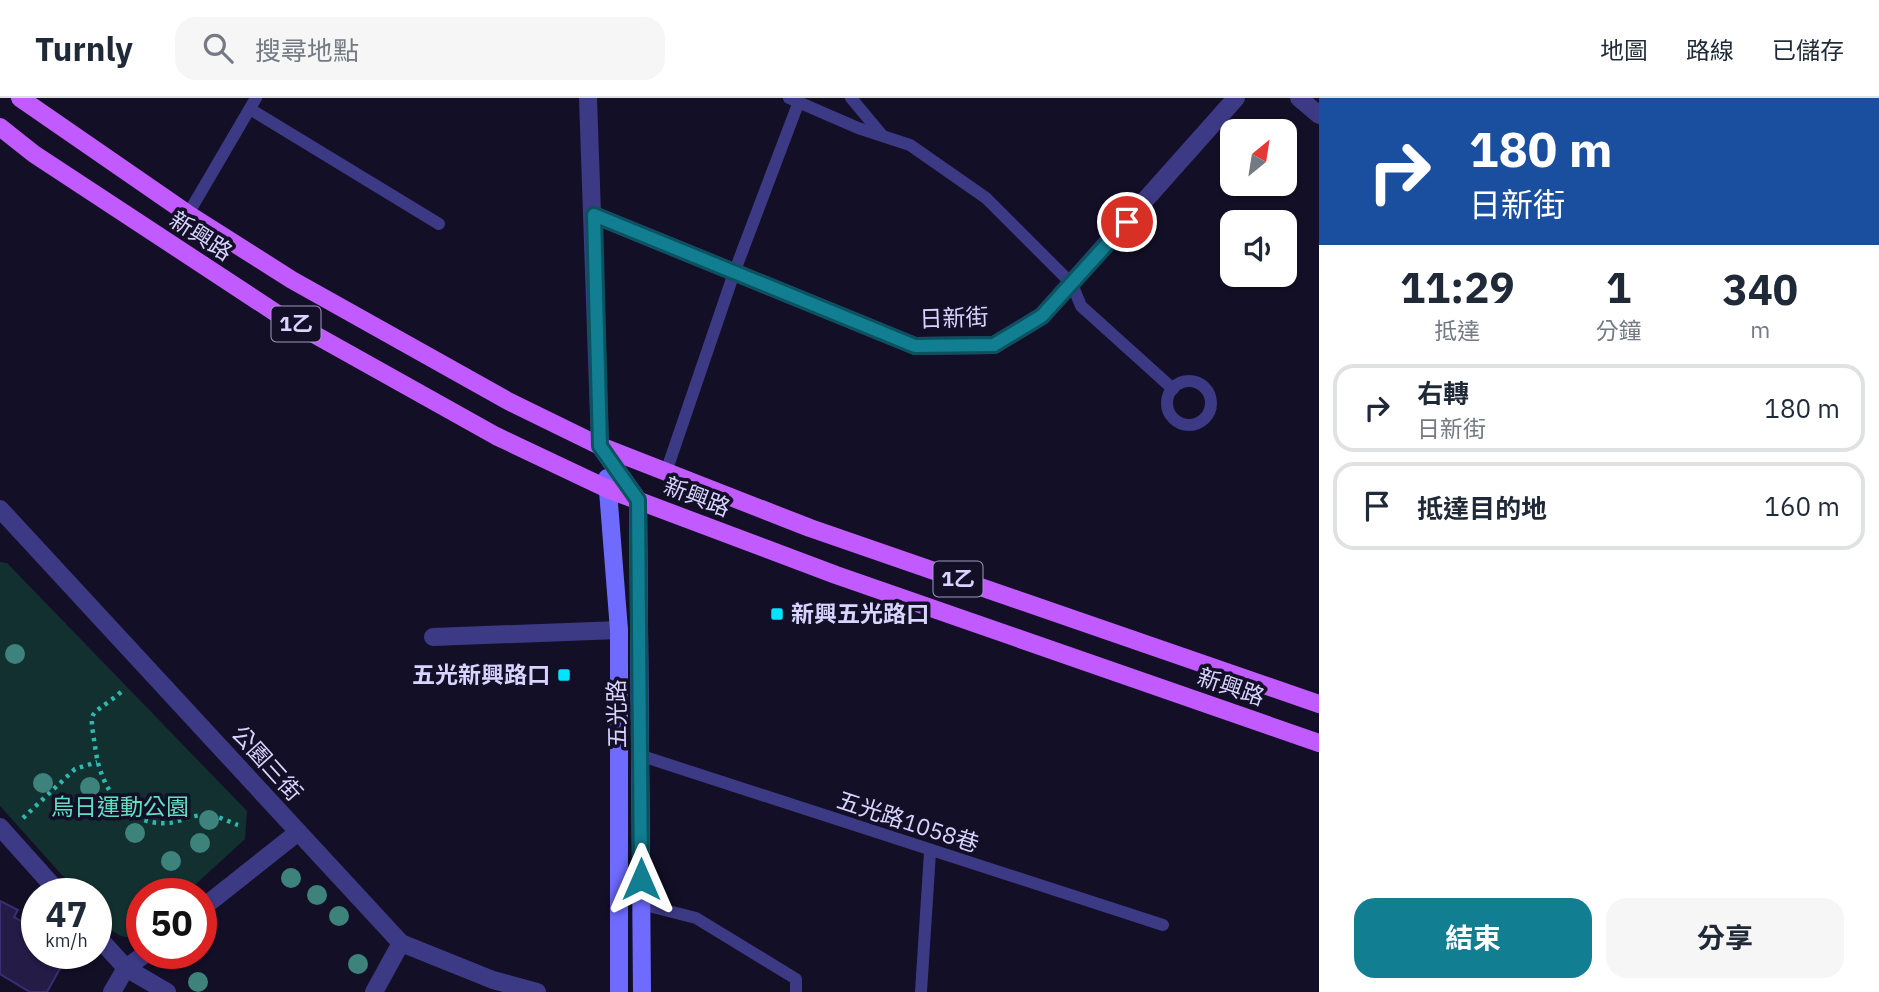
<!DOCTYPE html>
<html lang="zh-TW">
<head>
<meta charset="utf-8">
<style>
  :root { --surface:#fff; --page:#f6f6f7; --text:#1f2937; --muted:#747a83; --line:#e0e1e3; --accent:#117e91 }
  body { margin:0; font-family:"IBM Plex Sans","Noto Sans TC",sans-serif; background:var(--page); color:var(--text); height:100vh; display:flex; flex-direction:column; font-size:26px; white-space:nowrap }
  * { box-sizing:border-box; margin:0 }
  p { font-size:23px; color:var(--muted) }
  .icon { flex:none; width:38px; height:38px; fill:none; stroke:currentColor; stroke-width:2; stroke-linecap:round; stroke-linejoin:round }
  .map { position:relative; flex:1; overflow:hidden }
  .panel { display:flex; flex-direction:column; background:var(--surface); width:560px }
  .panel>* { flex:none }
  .top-card { background:#1a4fa0; color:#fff; overflow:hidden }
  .needle { width:46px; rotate:30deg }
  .buttons { position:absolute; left:1220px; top:21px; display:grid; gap:14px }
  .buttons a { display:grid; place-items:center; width:77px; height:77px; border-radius:14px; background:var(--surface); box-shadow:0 2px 5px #0004; font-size:35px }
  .speed { position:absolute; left:21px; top:780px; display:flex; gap:14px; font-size:35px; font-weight:700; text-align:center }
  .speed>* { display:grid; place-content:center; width:91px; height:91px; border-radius:50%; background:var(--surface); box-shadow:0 2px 5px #0004; line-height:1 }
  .speed small { font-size:18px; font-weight:400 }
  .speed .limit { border:10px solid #d22; background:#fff; color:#111 }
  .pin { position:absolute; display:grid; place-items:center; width:60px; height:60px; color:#fff; margin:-30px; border:4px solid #fff; border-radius:50%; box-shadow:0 2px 7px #0007 }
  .me { position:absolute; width:77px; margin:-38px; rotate:0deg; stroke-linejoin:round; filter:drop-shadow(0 0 5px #0008) }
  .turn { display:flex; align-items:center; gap:24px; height:147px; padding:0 35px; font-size:32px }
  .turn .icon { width:91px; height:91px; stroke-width:2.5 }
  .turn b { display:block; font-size:49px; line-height:60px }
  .eta { display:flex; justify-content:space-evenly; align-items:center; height:119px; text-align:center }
  .eta b { font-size:42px; font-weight:700; line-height:49px }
  .primary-button { display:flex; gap:14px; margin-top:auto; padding:14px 35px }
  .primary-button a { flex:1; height:80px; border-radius:21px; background:var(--accent); color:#fff; font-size:28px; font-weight:700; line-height:80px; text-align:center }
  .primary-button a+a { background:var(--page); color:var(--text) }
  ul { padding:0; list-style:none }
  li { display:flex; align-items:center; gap:21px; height:88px; margin:0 14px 10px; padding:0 21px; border:4px solid var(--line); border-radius:21px }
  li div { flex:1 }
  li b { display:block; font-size:26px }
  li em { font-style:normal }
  header { display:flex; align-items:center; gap:42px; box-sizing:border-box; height:98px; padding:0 35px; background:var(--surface); border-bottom:2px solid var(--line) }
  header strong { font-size:33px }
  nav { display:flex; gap:38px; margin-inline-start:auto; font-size:24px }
  .search { width:490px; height:63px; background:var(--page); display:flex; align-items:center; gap:18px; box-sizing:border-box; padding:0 24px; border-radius:21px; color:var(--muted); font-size:26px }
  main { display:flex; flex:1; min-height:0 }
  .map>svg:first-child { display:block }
</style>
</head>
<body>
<header>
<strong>Turnly</strong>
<div class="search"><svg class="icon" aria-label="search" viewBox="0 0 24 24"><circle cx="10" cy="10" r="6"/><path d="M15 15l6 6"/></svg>搜尋地點</div>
<nav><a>地圖</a><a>路線</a><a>已儲存</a></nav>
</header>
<main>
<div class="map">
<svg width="1319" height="894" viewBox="0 0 1319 894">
  <rect width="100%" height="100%" fill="#130f26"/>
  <path fill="#12302f" d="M 0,464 L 7,465 L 247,713 L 245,741 L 185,796 L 142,796 L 139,839 C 117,842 110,831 96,816 L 96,796 L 79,796 L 0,708 Z"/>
  <polygon fill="#241b47" stroke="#3b2d73" stroke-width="2" points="0,803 18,812 14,819 37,832 37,856 68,856 47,894 30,894 0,876"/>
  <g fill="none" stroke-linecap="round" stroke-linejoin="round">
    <g stroke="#2fb8b0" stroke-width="4.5" stroke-dasharray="3.5 5" stroke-linecap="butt">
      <path d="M 121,594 C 87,623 89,606 96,655 C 102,692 127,729 170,725 C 181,723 196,716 207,717 C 217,717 229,724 238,727"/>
      <polyline points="23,720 75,671 97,664"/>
    </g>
    <g stroke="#3d3a85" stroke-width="12">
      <polyline points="789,0 858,30 910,47 986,100 1072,186 1081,208 1173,291"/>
      <polyline points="851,0 882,37"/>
      <polyline points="250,11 439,126"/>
      <polyline points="188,116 256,0"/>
      <circle cx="1189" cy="305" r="22"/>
      <polyline points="666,374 734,175 798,6"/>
      <polyline points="642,658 1163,827"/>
      <polyline points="641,806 696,820 796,881 796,894"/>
      <polyline points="921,894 930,754"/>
    </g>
    <g stroke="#3d3a85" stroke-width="18">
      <polyline points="588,0 600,348"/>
      <polyline points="594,117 915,248 994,247 1042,218 1236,0"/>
      <polyline points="0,411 401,845 493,882 537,894"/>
      <polyline points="433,539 619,532"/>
      <polyline points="0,729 60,796"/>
      <polyline points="201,811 297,735"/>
      <polyline points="96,837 126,870 167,894"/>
      <polyline points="112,894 126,870 145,856"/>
      <polyline points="374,894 401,845"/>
    </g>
    <polyline stroke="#3d3a85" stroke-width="18" points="1299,0 1319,17"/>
    <g stroke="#6f6bff" stroke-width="18">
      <polyline points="600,348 638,402 642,894"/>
      <polyline points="607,380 619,532 619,894"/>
    </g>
    <g stroke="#c25bff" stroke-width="18">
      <polyline points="20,0 188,116 292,182 508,303 600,348 810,430 1319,606"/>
      <polyline points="0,29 34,56 276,215 496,338 610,392 836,477 1319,645"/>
    </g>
  </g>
  <g fill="#3d827b">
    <circle cx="15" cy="556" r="10"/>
    <circle cx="43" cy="685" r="10"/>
    <circle cx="90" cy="689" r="10"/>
    <circle cx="110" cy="711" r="10"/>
    <circle cx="209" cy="722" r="10"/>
    <circle cx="135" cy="735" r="10"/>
    <circle cx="200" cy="745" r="10"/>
    <circle cx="171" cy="763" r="10"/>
    <circle cx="291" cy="780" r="10"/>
    <circle cx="317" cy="797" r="10"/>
    <circle cx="339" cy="818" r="10"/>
    <circle cx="358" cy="866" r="10"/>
    <circle cx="198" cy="884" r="10"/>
  </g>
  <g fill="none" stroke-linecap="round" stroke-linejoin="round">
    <g stroke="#0b525e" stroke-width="18">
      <polyline id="route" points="641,781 638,402 600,348 594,117 915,248 994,247 1042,218 1127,124"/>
    </g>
    <use href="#route" stroke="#117e91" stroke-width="12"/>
  </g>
  <g fill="#00e5ff" stroke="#130f26" stroke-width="2.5">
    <rect x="770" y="509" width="14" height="14" rx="3.5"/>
    <rect x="557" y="570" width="14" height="14" rx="3.5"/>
  </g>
  <g text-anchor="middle" stroke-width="7" stroke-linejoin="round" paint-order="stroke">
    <g fill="#130f26" stroke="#9e99be" stroke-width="2">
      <rect x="271.5" y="208.5" width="49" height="35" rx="5"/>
      <rect x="933.5" y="463.5" width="49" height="35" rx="5"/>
    </g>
    <g font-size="21" font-weight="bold" fill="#d9d4ff">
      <text x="296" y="233">1乙</text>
      <text x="958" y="488">1乙</text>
    </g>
    <g font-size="23" fill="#d9d4ff" stroke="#130f26">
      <text transform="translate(201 138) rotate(33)" y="8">新興路</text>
      <text transform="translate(954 220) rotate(-2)" y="8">日新街</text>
      <text transform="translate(697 399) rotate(21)" y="8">新興路</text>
      <text transform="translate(1231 589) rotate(19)" y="8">新興路</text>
      <text transform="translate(617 616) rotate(-91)" y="8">五光路</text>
      <text transform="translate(267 665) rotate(48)" y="8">公園三街</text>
      <text transform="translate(908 724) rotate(18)" y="8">五光路1058巷</text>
    </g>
    <g font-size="23" font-weight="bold" fill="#d9d4ff" stroke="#130f26" text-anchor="start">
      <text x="791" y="524">新興五光路口</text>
      <text x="550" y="585" text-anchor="end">五光新興路口</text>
    </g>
    <g font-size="23" fill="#5fe0c0" stroke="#130f26">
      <text x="120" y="717">烏日運動公園</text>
    </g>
  </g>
</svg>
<div class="buttons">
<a><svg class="needle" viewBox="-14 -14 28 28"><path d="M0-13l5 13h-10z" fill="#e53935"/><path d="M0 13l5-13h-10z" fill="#747a83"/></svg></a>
<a><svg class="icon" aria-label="sound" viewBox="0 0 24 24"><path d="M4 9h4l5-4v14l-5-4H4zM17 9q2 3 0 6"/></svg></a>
</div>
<div class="speed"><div>47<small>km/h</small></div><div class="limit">50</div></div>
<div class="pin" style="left:1127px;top:124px;background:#d93025"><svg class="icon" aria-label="arrive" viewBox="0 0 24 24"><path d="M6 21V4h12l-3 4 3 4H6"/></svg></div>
<svg class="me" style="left:641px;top:781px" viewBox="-20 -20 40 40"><path d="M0-17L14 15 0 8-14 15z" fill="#117e91" stroke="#fff" stroke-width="4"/></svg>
</div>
<section class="panel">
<div class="top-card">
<div class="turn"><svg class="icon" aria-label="right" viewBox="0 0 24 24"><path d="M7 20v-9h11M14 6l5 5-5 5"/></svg><div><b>180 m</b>日新街</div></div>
</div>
<div class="eta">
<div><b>11:29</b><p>抵達</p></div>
<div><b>1</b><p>分鐘</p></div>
<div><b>340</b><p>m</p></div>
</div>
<ul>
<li><svg class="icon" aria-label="right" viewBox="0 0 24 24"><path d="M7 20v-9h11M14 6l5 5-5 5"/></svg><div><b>右轉</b><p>日新街</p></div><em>180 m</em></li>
<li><svg class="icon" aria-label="arrive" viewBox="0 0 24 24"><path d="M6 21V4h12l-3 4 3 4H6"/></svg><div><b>抵達目的地</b></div><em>160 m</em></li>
</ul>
<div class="primary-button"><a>結束</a><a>分享</a></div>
</section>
</main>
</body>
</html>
